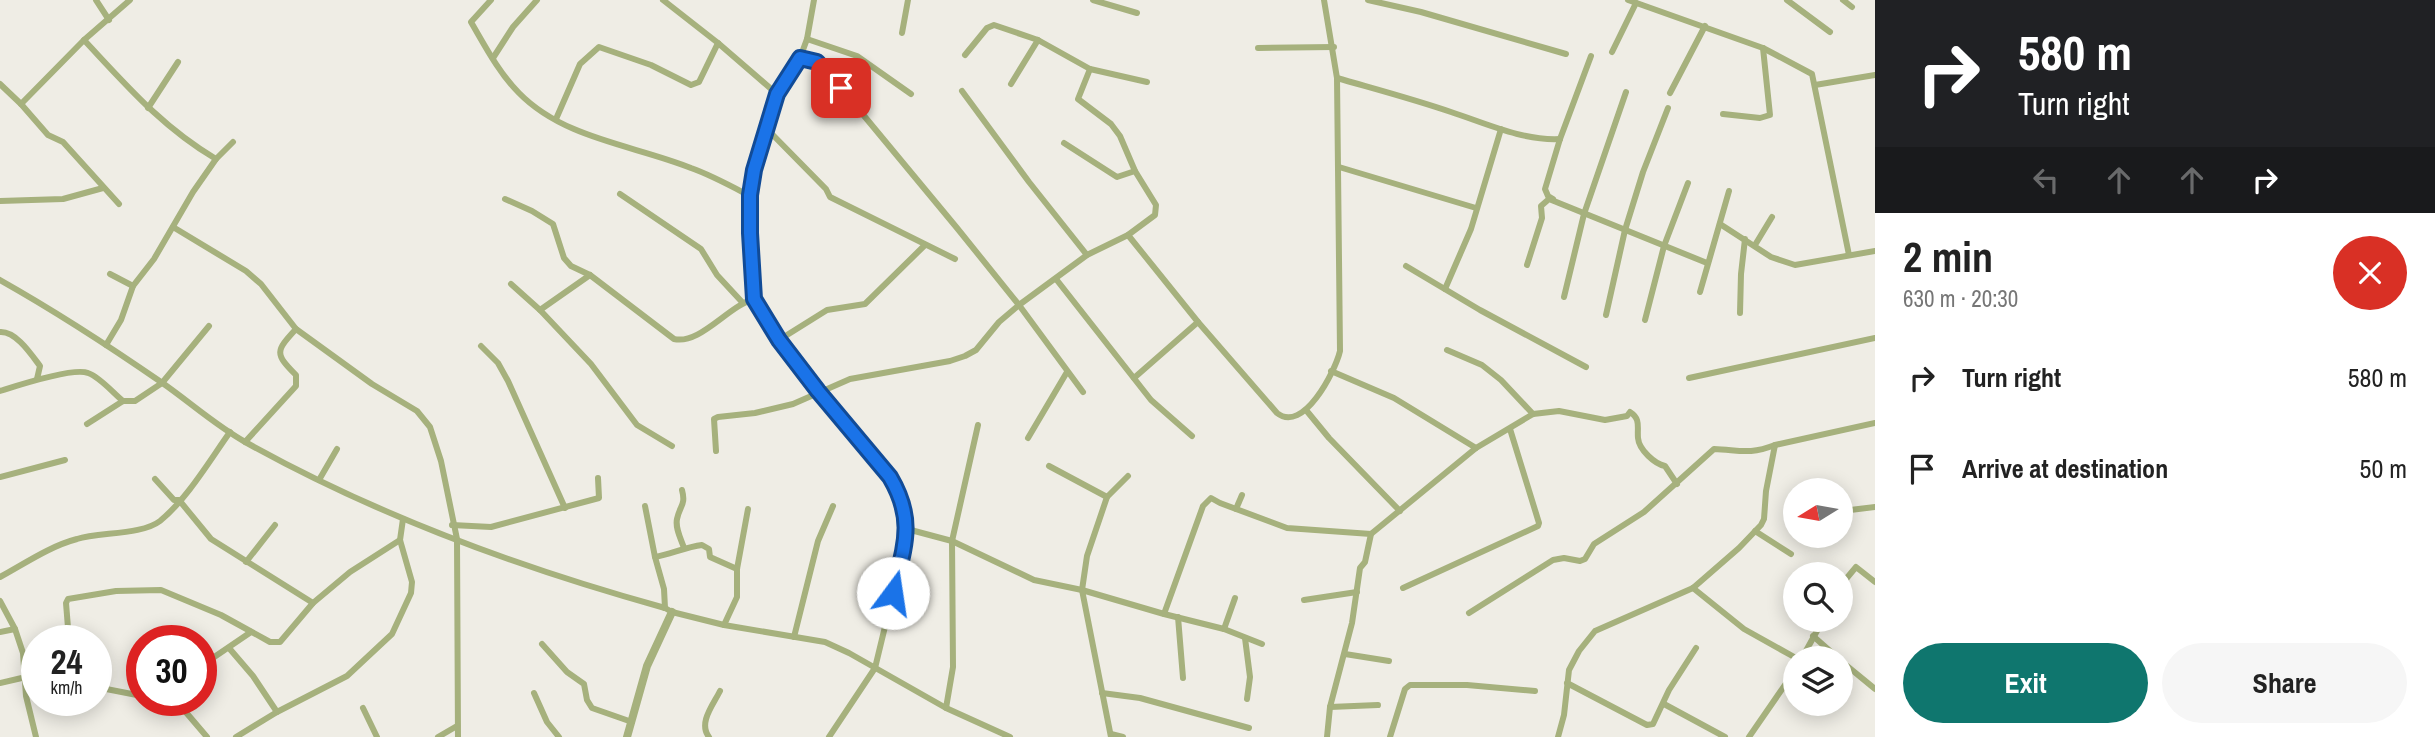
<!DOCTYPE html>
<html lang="en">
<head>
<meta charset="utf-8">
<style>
  :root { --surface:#fff; --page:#f6f6f6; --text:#222; --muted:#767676; --accent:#0f766e }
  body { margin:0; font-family:"Archivo Narrow",sans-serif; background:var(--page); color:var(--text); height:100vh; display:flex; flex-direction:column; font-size:26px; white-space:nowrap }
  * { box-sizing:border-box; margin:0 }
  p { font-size:23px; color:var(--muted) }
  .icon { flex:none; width:38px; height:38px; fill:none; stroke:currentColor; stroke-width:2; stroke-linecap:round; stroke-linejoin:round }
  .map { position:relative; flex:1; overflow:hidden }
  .details { display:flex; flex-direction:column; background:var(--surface); width:560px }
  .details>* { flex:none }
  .hud { background:#202124; color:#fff; overflow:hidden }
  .needle { width:46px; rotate:259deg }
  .buttons { position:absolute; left:1783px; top:478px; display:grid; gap:14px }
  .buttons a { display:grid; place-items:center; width:70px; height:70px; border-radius:50%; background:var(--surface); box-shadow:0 4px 18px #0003; font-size:35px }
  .speed { position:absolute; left:21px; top:625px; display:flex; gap:14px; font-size:35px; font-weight:700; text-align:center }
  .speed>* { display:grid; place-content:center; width:91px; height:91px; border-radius:50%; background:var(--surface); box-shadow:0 4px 18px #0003; line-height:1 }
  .speed small { font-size:18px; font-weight:400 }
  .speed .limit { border:10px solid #d22; background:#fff; color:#111 }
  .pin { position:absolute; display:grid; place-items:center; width:60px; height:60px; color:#fff; margin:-30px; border-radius:14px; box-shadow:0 4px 10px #0006 }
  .me { position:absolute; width:77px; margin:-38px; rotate:14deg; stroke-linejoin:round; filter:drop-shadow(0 0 5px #0008) }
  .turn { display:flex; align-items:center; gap:24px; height:147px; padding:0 28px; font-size:32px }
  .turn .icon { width:91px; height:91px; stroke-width:2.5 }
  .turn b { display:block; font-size:49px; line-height:60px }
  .lanes { display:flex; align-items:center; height:66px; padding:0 28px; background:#0003; justify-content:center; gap:35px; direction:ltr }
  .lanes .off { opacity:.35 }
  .round { display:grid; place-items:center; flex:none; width:74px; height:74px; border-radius:37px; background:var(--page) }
  .head { display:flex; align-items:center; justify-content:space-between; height:119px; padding:0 28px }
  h1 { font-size:42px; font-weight:800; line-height:52px }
  .button { display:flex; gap:14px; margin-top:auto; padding:14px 28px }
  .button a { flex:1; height:80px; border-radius:42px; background:var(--accent); color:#fff; font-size:28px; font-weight:800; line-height:80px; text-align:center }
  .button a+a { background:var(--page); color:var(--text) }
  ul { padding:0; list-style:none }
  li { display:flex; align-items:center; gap:21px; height:91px; padding:0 28px }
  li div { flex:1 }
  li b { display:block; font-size:26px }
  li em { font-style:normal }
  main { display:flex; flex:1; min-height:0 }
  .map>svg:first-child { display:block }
</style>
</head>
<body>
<main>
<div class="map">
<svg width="1875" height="737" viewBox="0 0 1875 737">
  <rect width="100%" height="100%" fill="#efede5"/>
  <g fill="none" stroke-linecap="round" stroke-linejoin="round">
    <g stroke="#a6b17d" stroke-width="6">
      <polyline points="96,0 109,20"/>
      <path d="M 491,0 L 471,22 C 485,46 499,73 519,93 C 564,139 634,145 691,168 C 711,175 731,186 750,196"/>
      <polyline points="663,0 718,43 777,94"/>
      <polyline points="814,0 807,39 800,58 777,94 754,170 750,196 750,233 754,299 779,340 818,392 890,477 904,502 907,529 904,548 875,668 829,737"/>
      <polyline points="1093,0 1137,13"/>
      <polyline points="1368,0 1421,12 1566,54"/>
      <polyline points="1628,0 1763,48 1812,74 1849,255"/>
      <polyline points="1787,0 1830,32"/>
      <polyline points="1843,0 1852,7"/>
      <polyline points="902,33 908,0"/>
      <polyline points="807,39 857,56 911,94"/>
      <path d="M 84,40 C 127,86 162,127 216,159"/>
      <polyline points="1258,48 1334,47"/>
      <polyline points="1612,52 1636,3"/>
      <polyline points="965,55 987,28 994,25 1038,40 1090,69 1147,82"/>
      <polyline points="493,58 513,27 537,0"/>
      <polyline points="800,58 817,62 841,88 957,228 1019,305 1083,392"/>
      <path d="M 1337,78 C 1375,89 1413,99 1451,112 C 1485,123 1523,141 1560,139"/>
      <polyline points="0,84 21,104 48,135 63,142 119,204"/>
      <polyline points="1011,84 1038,40"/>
      <polyline points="1815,85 1875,75"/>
      <polyline points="962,91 1029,182 1087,255"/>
      <polyline points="1670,93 1705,26"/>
      <polyline points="21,104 84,40 130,0"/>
      <polyline points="148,108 178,62"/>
      <polyline points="1723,114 1760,118 1770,115 1763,48"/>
      <polyline points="556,119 580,64 599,47 651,65 691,85 699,82 718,43"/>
      <polyline points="767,129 826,189 830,197 955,259"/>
      <polyline points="1064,143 1117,177 1135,171"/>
      <polyline points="1339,167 1476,208"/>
      <polyline points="620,194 701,249 717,275 742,302"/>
      <path d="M 505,199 L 532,211 L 553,224 L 564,258 L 571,266 L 590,275 L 674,339 C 700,345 728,306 754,299"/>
      <polyline points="1553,199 1548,196 1545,189 1560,139 1591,56"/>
      <polyline points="0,201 63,199 103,188"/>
      <polyline points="1720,224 1771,257 1795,265 1875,251"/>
      <polyline points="173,227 246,271 261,284 296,329 372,384 417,411 430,427 441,461 457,539 458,737"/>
      <path d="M 1128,235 L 1198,322 L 1277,413 C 1303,434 1335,372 1340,351 L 1337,78 L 1324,0"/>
      <polyline points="1755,245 1772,217"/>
      <polyline points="1527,265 1542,218 1541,206 1549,199 1707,263"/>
      <polyline points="1406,266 1480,310 1586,367"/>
      <polyline points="110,274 133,286"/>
      <polyline points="1056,279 1151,400 1192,436"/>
      <path d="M 0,280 C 55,311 109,346 161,382 C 190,402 216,426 247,443 C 378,516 520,568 665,608 L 672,612 L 724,625 L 825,642 L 849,653 L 946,708 L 1010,737"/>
      <polyline points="511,284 540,310 591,364 637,425 672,446"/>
      <polyline points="1445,289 1471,229 1501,129"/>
      <polyline points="1700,292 1729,191"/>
      <polyline points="1564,297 1584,214 1626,92"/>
      <polyline points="540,310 590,275"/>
      <polyline points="1740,313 1741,274 1745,239"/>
      <polyline points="1606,315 1625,230 1643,172 1668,108"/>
      <polyline points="1645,320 1664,246 1688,183"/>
      <path d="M 0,332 C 16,331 31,354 40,366 L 37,379"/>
      <polyline points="779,340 827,310 865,304 925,245"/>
      <polyline points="106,345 121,320 133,286 154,259 193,192 216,159 233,142"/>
      <polyline points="481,346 498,363 508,381 565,508"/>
      <polyline points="1447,350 1482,365 1501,380 1533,414"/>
      <polyline points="1331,371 1394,398 1476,448"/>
      <polyline points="1134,378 1198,322"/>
      <polyline points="1689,378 1875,338"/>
      <path d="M 0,391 C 16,386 73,367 88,373 C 100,377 113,393 123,401"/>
      <polyline points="1306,410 1329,438 1400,511"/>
      <polyline points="87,424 123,401 135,401 162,383 209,326"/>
      <polyline points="1028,438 1067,372"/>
      <path d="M 245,442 L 296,386 L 296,375 C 274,353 276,351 296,329"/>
      <polyline points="716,451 714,419 718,417 755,413 793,404 850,379 950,361 965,356 976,350 999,322 1019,305 1087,255 1128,235 1155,215 1156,205 1135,171 1120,136 1111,124 1078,99 1090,69"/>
      <polyline points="1049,466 1107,497"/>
      <polyline points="0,477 65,460"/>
      <polyline points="155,479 174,500 179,500 211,539 313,603"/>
      <polyline points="319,480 337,449"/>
      <path d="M 682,490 C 686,505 680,505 677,519 C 675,528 681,539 684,548"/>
      <path d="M 645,506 L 655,557 C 671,554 686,547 702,545 L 709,549 L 710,557 L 737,569"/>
      <polyline points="1236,509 1242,495"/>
      <polyline points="1842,511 1875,507"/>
      <polyline points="452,525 491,527 599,498 598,478"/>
      <polyline points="907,529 952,541 1034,580 1082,590 1164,614 1224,629 1262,644"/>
      <polyline points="1755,531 1791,554"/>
      <polyline points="655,557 664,589 665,608"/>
      <polyline points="246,562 275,525"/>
      <path d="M 0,577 C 24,564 50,546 77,539 C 99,532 142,535 160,521 C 187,499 210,460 230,432"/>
      <polyline points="1841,585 1856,567 1875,582"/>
      <polyline points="1403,588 1538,526 1539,523 1510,429"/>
      <polyline points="1693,588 1744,629 1796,658"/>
      <polyline points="1304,600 1357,592"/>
      <polyline points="0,601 15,629 23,653 26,696 36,737"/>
      <path d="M 1469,613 L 1553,560 L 1564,558 L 1580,561 L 1585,559 L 1594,544 L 1644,512 L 1714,449 C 1740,450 1749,455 1775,445 L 1875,423"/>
      <path d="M 1164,614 L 1203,506 L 1211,498 L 1220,503 L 1287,528 L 1371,534 L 1476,448 L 1533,414 L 1559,411 L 1605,420 L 1627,416 L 1630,412 C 1641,419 1637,427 1638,438 C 1639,450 1655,464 1665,466 L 1677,484"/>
      <polyline points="1178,617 1183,678"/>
      <polyline points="724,625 737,597 737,569 748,509"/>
      <polyline points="1224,629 1235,598"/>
      <polyline points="0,632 15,629"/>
      <polyline points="1813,636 1838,658"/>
      <polyline points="794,637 818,541 833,506"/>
      <polyline points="1245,638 1250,677 1247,699"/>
      <polyline points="69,640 66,603 68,599 116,591 161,590 221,615 270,642 280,642 313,603 350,572 400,540"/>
      <polyline points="542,644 567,672 584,684 587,700 592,708 632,722"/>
      <polyline points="229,648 253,676 277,712"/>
      <polyline points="1345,654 1389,661"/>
      <polyline points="1802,658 1823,620"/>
      <polyline points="1841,661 1875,689"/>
      <polyline points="201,666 251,632"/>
      <polyline points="0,683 26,677 37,678"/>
      <polyline points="1567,683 1647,725 1653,724 1669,690 1696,648"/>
      <polyline points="96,687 142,696"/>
      <polyline points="534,693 547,722 559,737"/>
      <polyline points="1102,693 1140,698 1249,728"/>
      <polyline points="159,700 184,710 207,737"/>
      <polyline points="1664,704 1725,737"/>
      <polyline points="1330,707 1378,705"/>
      <polyline points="363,708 377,737"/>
      <polyline points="946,708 953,667 952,541 978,425"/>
      <polyline points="1111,734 1123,737"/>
      <polyline points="236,737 277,712 347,676 392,634 411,593 412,582 400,540 403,519"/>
      <polyline points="438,737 457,726"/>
      <path d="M 709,737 C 698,723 713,705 720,691"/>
      <polyline points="1111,737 1082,590 1087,556 1107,497 1128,476"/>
      <polyline points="1327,737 1330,707 1352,623 1360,568 1365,562 1371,534"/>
      <polyline points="1390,737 1405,689 1410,685 1467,685 1535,691"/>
      <polyline points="1558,737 1564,715 1569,670 1579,651 1595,631 1693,588 1739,548 1761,525 1764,519 1766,491 1775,445"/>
      <polyline points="1749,737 1796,669"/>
    </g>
    <polyline stroke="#a6b17d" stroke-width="8" points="627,737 647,666 672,612"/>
  </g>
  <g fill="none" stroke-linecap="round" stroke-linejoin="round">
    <g stroke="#114b97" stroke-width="18">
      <path id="route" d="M 841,88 L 817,62 L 800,58 L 777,94 L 754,170 L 750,195 L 750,233 L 754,299 L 779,340 L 818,391 L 890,477 C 916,521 904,547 893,593"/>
    </g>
    <use href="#route" stroke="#1a73e8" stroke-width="12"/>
  </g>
</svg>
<div class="buttons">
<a><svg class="needle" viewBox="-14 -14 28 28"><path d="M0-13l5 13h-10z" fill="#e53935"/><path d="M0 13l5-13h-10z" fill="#767676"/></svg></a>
<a><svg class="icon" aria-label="search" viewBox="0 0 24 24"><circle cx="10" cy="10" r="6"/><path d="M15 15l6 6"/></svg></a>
<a><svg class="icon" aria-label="layers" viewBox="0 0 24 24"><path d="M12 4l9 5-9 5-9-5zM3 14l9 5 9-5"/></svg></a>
</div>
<div class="speed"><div>24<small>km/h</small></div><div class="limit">30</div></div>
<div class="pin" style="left:841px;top:88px;background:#d93025"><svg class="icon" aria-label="arrive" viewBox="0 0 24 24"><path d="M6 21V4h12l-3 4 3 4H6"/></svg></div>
<svg class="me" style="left:893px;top:593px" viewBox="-20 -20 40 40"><circle r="19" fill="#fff"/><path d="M0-13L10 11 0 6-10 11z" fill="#1a73e8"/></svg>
</div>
<section class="details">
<div class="hud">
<div class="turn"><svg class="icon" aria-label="right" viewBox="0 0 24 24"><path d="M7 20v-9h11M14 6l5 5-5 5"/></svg><div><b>580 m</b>Turn right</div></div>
<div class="lanes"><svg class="icon off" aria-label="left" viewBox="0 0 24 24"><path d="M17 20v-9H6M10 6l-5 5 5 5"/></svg><svg class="icon off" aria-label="ahead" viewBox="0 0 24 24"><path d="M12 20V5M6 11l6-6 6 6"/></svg><svg class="icon off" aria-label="ahead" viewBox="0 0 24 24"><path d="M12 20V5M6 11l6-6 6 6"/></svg><svg class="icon" aria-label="right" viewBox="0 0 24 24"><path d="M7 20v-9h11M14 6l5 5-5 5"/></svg></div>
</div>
<div class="head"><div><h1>2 min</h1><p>630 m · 20:30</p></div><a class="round" style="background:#d93025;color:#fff"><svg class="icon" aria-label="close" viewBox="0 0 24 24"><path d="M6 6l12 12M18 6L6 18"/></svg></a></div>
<ul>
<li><svg class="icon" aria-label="right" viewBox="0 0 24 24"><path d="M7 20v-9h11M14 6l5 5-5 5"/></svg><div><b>Turn right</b></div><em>580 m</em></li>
<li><svg class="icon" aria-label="arrive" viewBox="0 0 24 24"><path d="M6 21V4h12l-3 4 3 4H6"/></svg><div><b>Arrive at destination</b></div><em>50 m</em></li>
</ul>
<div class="button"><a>Exit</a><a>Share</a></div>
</section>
</main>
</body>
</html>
